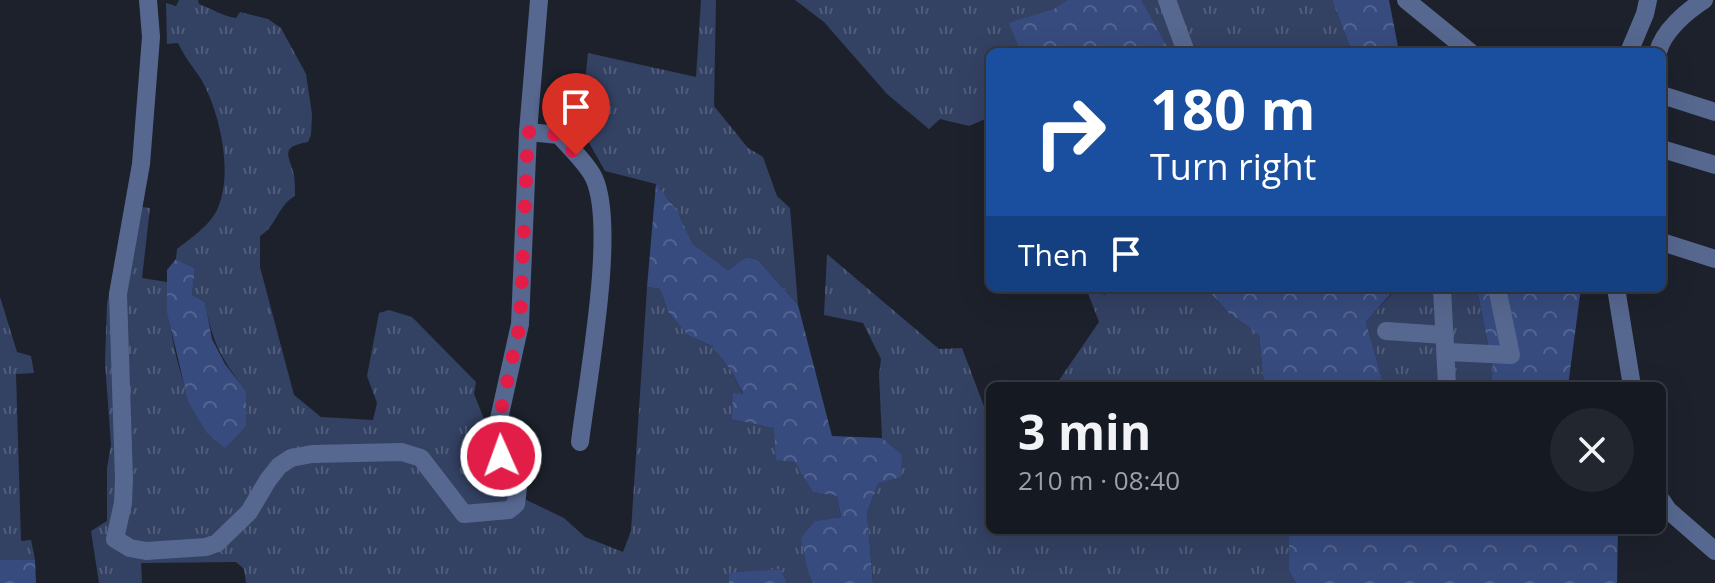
<!DOCTYPE html>
<html lang="en">
<head>
<meta charset="utf-8">
<style>
  :root { --surface:#151921; --page:#22262e; --text:#f1f3f6; --muted:#9da0a5; --line:#34383f }
  body { margin:0; font-family:"Open Sans",sans-serif; background:var(--page); color:var(--text); height:100vh; display:flex; flex-direction:column; font-size:30px; white-space:nowrap }
  * { box-sizing:border-box; margin:0 }
  p { font-size:26px; color:var(--muted) }
  .icon { flex:none; width:44px; height:44px; fill:none; stroke:currentColor; stroke-width:2; stroke-linecap:round; stroke-linejoin:round }
  .map { position:relative; flex:1; overflow:hidden }
  .drawer { position:absolute; left:986px; top:382px; width:680px; height:152px; display:flex; flex-direction:column; background:var(--surface); border-radius:12px; box-shadow:0 8px 32px #0002,0 0 0 2px var(--line) }
  .drawer>* { flex:none }
  .guide { position:absolute; left:986px; top:48px; width:680px; height:244px; border-radius:12px; box-shadow:0 8px 32px #0002,0 0 0 2px var(--line); background:#1a4fa0; color:#fff; overflow:hidden }
  .pin { position:absolute; display:grid; place-items:center; width:68px; height:68px; color:#fff; margin:-82px -34px; border-radius:50% 50% 50% 0; rotate:-45deg; box-shadow:0 0 8px #0007 }
  .pin .icon { rotate:45deg }
  .me { position:absolute; width:88px; margin:-44px; rotate:358deg; stroke-linejoin:round; filter:drop-shadow(0 0 6px #0008) }
  .turn { display:flex; align-items:center; gap:28px; height:168px; padding:0 32px; font-size:36px }
  .turn .icon { width:104px; height:104px; stroke-width:2.5 }
  .turn b { display:block; font-size:56px; line-height:68px }
  .then { display:flex; align-items:center; height:76px; padding:0 32px; background:#0003; gap:16px; font-size:30px }
  .round { display:grid; place-items:center; flex:none; width:84px; height:84px; border-radius:42px; background:var(--page) }
  .headline { display:flex; align-items:center; justify-content:space-between; height:136px; padding:0 32px }
  h1 { font-size:48px; font-weight:700; line-height:60px }
  .map>svg:first-child { display:block }
</style>
</head>
<body>
<div class="map">
<svg width="1715" height="583" viewBox="0 0 1715 583">
  <defs>
    <pattern id="grass-tufts" width="24" height="20" patternUnits="userSpaceOnUse" patternTransform="scale(2)"><rect width="24" height="20" fill="#334163"/><path d="M3 7l-1-3M5 7V3M7 7l1-3M15 17l-1-3M17 17v-4M19 17l1-3" fill="none" stroke="#505c79"/></pattern>
    <pattern id="forest-crowns" width="20" height="18" patternUnits="userSpaceOnUse" patternTransform="scale(2)"><rect width="20" height="18" fill="#374b7e"/><path d="M2 6a3 3 0 1 1 6 0M12 15a3 3 0 1 1 6 0" fill="none" stroke="#536490"/></pattern>
  </defs>
  <rect width="100%" height="100%" fill="#1c212c"/>
  <g fill="url(#grass-tufts)">
    <path d="M 179,0 L 198,0 L 199,4 C 213,9 222,16 236,18 L 240,12 L 268,19 L 281,28 L 306,74 L 312,114 L 311,135 L 308,142 C 279,147 289,155 294,175 C 295,182 295,190 295,196 C 278,205 276,227 260,236 L 260,267 L 294,395 L 321,417 L 373,420 L 377,403 L 367,376 L 379,313 L 389,310 L 412,317 L 476,382 L 474,394 L 514,494 L 564,518 L 585,537 L 623,552 L 631,531 L 647,287 L 660,289 L 668,312 L 689,336 L 712,346 L 732,372 L 743,395 L 733,393 L 774,428 L 814,492 L 837,496 L 841,517 L 816,521 L 809,575 L 813,583 L 787,583 L 781,569 L 729,574 L 729,583 L 246,583 L 244,569 L 236,562 L 141,563 L 142,583 L 99,583 L 91,531 L 107,521 L 107,468 L 111,445 L 105,362 L 107,303 L 123,234 L 125,205 L 150,208 L 142,278 L 167,282 C 168,333 180,387 205,431 L 246,391 C 220,356 213,345 205,302 L 192,295 L 195,268 L 176,259 L 177,249 C 190,239 210,225 217,210 C 234,174 220,112 201,79 C 193,67 184,56 178,43 L 167,44 L 166,3 L 176,6 Z"/>
    <polygon points="701,0 716,0 714,106 748,148 763,157 777,196 790,208 798,305 758,260 746,257 728,270 693,244 676,209 656,184 605,171 580,127 588,53 696,77"/>
    <polygon points="795,0 1332,0 1352,52 990,52 990,117 969,126 940,119 929,129 887,94 824,22"/>
    <polygon points="827,254 939,349 962,348 990,422 990,530 1289,530 1289,571 1296,583 873,583 867,513 878,482 902,454 882,438 879,375 881,359 863,323 824,315"/>
    <polygon points="1086,288 1105,295 1108,288 1206,288 1228,312 1259,335 1264,386 1055,386 1099,322"/>
    <polygon points="1402,288 1472,288 1478,295 1493,371 1490,386 1384,386 1366,322 1396,289"/>
    <polygon points="0,297 17,352 31,356 34,373 16,374 21,541 31,540 35,560 0,560"/>
  </g>
  <g fill="url(#forest-crowns)">
    <polygon points="1068,0 1141,0 1170,52 1021,52 1009,23 1054,9"/>
    <polygon points="1332,0 1389,0 1399,52 1352,52"/>
    <polygon points="656,184 676,209 693,244 728,270 746,257 758,260 798,305 832,436 882,438 902,454 901,477 878,483 867,513 873,583 813,583 809,575 801,538 815,521 841,517 837,496 813,492 795,462 776,460 774,428 732,419 733,393 743,394 732,372 712,346 689,336 668,312 660,289 647,287"/>
    <polygon points="176,259 195,268 192,295 205,302 212,339 225,364 246,391 246,426 225,448 205,431 188,401 167,312 167,270"/>
    <polygon points="1206,288 1351,288 1356,292 1359,288 1402,288 1395,289 1366,322 1384,386 1264,386 1259,335 1228,312"/>
    <polygon points="1472,288 1581,288 1568,386 1490,386 1493,370 1478,295"/>
    <polygon points="1289,530 1618,530 1617,583 1296,583 1289,571"/>
    <polygon points="0,560 35,560 36,583 0,583"/>
    <polygon points="781,569 787,583 729,583 729,573"/>
  </g>
  <g fill="none" stroke-linecap="round" stroke-linejoin="round">
    <g stroke="#576890" stroke-width="18">
      <polyline points="148,0 151,37 141,164 118,294 124,479 123,503 115,539 130,548 146,551 206,547 217,543 249,512 268,480 279,466 291,458 312,454 402,452 421,458 464,514 509,510 516,504 518,488 501,456 499,419 520,324 528,132 539,0"/>
      <polyline points="1167,0 1186,52"/>
      <polyline points="1406,0 1470,52"/>
      <polyline points="1629,52 1645,14 1648,0"/>
      <path d="M 1658,52 C 1663,31 1687,11 1704,0"/>
      <polyline points="1662,95 1715,112"/>
      <path d="M 528,132 L 559,135 C 570,148 587,163 594,178 C 617,228 587,382 580,442"/>
      <polyline points="1662,149 1715,165"/>
      <polyline points="1662,242 1715,259"/>
      <polyline points="1442,288 1447,386"/>
      <polyline points="1616,288 1632,386"/>
      <polyline points="1386,331 1445,335"/>
      <polyline points="1447,352 1511,355 1497,288"/>
      <polyline points="1662,501 1668,510 1715,551"/>
    </g>
  </g>
  <g fill="none" stroke-linecap="round" stroke-linejoin="round">
    <polyline stroke="#e11d48" stroke-width="14" stroke-dasharray="0 25.2" points="501,456 499,419 520,324 528,132 559,135 576,155"/>
  </g>
</svg>
<div class="pin" style="left:576px;top:155px;background:#d93025"><svg class="icon" aria-label="arrive" viewBox="0 0 24 24"><path d="M6 21V4h12l-3 4 3 4H6"/></svg></div>
<svg class="me" style="left:501px;top:456px" viewBox="-20 -20 40 40"><circle r="17" fill="#e11d48" stroke="#fff" stroke-width="3"/><path d="M0-11L8 9 0 5-8 9z" fill="#fff"/></svg>
<div class="guide">
<div class="turn"><svg class="icon" aria-label="right" viewBox="0 0 24 24"><path d="M7 20v-9h11M14 6l5 5-5 5"/></svg><div><b>180 m</b>Turn right</div></div>
<div class="then">Then<svg class="icon" aria-label="arrive" viewBox="0 0 24 24"><path d="M6 21V4h12l-3 4 3 4H6"/></svg></div>
</div>
<section class="drawer">
<div class="headline"><div><h1>3 min</h1><p>210 m · 08:40</p></div><a class="round"><svg class="icon" aria-label="close" viewBox="0 0 24 24"><path d="M6 6l12 12M18 6L6 18"/></svg></a></div>
</section>
</div>
</body>
</html>
